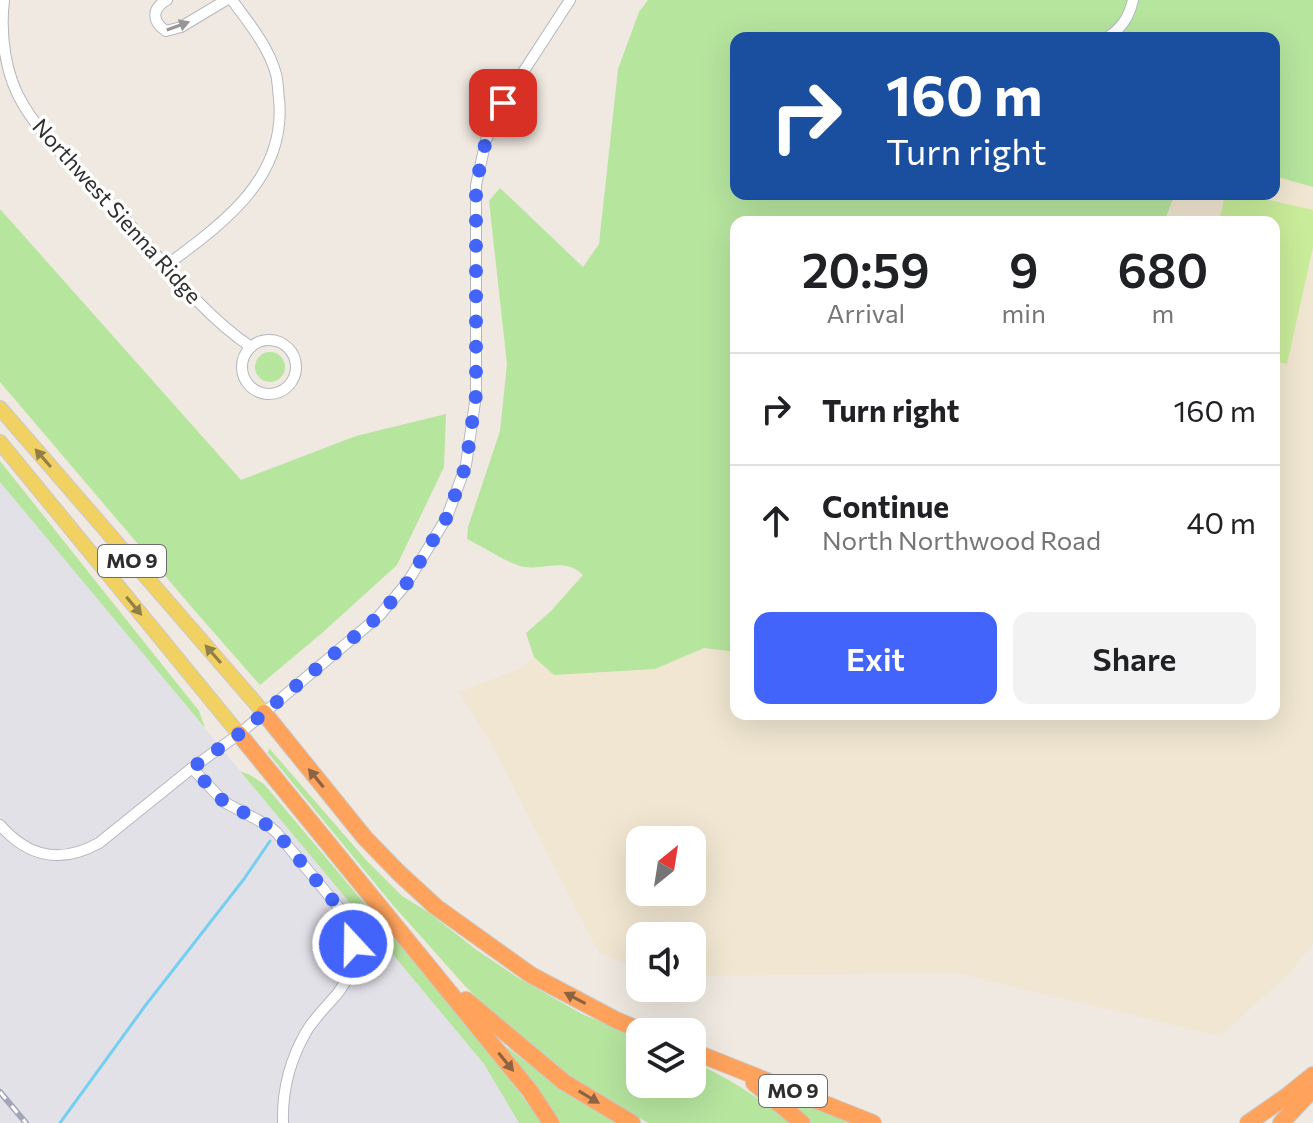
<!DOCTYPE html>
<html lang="en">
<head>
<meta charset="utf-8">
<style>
  :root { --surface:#fff; --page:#f2f2f2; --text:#202124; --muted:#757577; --line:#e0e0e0; --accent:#4264fb }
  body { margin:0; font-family:Commissioner,sans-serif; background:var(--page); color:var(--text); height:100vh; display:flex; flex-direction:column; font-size:30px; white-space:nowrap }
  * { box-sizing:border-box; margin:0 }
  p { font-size:26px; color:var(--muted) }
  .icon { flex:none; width:44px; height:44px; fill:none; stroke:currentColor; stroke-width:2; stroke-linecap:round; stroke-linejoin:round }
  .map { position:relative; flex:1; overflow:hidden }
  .panel { position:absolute; left:730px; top:216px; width:550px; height:504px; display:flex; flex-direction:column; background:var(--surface); border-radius:16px; box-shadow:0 8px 32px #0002 }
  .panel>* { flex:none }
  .top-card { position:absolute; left:730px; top:32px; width:550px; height:168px; border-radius:16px; box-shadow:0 8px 32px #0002; background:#1a4fa0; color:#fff; overflow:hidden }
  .needle { width:52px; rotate:30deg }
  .controls { position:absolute; left:626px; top:826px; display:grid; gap:16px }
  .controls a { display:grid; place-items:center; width:80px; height:80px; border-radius:16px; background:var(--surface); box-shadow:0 8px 32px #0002; font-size:40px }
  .pin { position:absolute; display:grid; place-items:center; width:68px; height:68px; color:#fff; margin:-34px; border-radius:16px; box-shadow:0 4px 12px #0006 }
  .me { position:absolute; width:88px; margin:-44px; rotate:339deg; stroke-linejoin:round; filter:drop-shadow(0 0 6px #0008) }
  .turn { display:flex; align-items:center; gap:28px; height:168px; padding:0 24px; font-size:36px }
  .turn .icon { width:104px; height:104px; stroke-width:2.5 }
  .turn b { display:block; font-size:56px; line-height:68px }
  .eta { display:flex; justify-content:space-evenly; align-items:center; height:136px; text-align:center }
  .eta b { font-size:48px; font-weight:600; line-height:56px }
  .button { display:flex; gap:16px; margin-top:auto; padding:16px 24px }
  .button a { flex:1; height:92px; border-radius:16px; background:var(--accent); color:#fff; font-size:32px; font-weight:600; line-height:92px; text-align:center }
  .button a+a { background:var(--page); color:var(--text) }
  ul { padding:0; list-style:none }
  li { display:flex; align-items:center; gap:24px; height:112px; padding:0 24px; border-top:2px solid var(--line) }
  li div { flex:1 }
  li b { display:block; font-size:30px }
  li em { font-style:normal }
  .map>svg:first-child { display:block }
</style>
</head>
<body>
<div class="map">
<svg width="1313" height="1123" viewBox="0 0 1313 1123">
  <rect width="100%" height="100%" fill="#efe9e1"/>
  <polygon fill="#e3e1e8" points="0,482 484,1064 519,1123 0,1123"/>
  <path fill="#f0e6d1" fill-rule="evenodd" d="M 1274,176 L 1313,187 L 1313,944 L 1289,974 L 1220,1036 L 957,973 L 692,976 L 692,936 L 640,936 L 640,968 L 599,953 L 495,751 L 459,692 L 522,668 L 534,657 L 555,675 L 655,669 L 704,648 L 736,652 L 736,714 L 1274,714 L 1274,222 L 1164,222 L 1175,194 L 1274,194 ZM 640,840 L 692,840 L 692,892 L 640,892 Z"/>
  <g fill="#b6e59e">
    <path d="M 648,0 L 1313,0 L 1313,187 L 1274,176 L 1274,38 L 736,38 L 736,194 L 1175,194 L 1164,222 L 736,222 L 736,652 L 704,648 L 655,669 L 554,675 L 534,657 L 526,633 L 551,611 L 583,575 C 564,556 543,572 520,566 C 508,563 480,545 467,539 L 468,527 L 500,431 L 507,364 L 489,201 L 500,188 L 583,267 L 599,244 L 618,69 L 639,12 Z"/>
    <polygon points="0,209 241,480 356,436 446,414 444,467 397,565 322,633 260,685 195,611 0,382"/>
    <circle cx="270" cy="367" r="15"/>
    <polygon points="0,461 199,711 205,728 0,482"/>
    <path d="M 269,748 L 366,860 L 402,896 L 428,912 L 478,951 L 520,979 L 582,1014 L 640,1038 L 640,1084 L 692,1084 L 692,1061 C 728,1078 759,1097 789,1123 L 648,1123 L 563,1071 L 490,1010 L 465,986 L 392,904 L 268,753 Z"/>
    <polygon points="240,771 250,775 264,784 487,1049 542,1123 519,1123 484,1064"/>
    <polygon points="504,1045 556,1085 616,1123 558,1123 501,1046"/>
    <polygon points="775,1093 856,1123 809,1123"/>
  </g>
  <polygon fill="#c9ec9a" points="1225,194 1243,194 1313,210 1313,247 1287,364 1274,361 1274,222 1219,222"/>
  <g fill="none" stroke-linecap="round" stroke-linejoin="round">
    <polyline stroke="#75cff0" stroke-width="3" points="60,1123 145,1006 244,879 270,841"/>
    <g stroke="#b4b7c1" stroke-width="12">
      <g id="minor">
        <path d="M 4,0 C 0,35 5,76 24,106 C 47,144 88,179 118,211 C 161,258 198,311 251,347"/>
        <path d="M 167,0 C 152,8 151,21 166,31 L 181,27 L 226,0"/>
        <path d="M 1107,38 C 1122,28 1129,17 1133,0"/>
        <path d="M 167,265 C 223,223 287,178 279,99 C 278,91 278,82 276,74 C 269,47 248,22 232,0"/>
        <circle cx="269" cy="367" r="27"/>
        <path d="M 192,768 L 224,802 L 269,826 L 277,833 L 345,915 C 356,942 356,969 338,993 C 327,1006 315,1017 306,1032 C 290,1060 282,1091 283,1123"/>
        <path d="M 0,825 C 29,858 61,864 99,843 L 192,768 L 239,734 L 379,616 L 407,583 L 447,517 L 466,465 L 476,395 L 476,185 L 486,140 L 503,103 L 570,0"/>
      </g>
    </g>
    <g stroke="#c9c9c9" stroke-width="16">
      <g id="major">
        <polyline points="0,408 264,713"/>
        <polyline points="0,442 239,734"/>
      </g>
    </g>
    <g stroke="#c9c9c9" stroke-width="18">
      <g id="highway">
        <polyline points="264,713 365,838 399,873 436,907 531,975 616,1020 645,1032"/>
        <polyline points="239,734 530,1091 551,1123"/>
        <polyline points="466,1000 564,1082 632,1123"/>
        <polyline points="692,1051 873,1123"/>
        <polyline points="754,1083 802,1123"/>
        <polyline points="1248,1123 1287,1096 1313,1075"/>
        <polyline points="1281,1123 1313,1089"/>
      </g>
    </g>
    <use href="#minor" stroke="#fff" stroke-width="10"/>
    <use href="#major" stroke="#f2d163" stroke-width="14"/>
    <use href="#highway" stroke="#ffa35c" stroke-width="16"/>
    <g stroke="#a3a6b8" stroke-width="6">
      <polyline id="rail" points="0,1092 26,1123"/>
    </g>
    <use href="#rail" stroke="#fff" stroke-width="3" stroke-dasharray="9" stroke-linecap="butt"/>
  </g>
  <defs><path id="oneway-solid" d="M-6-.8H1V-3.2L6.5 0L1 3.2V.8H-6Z" transform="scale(2)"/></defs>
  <use fill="#969696" href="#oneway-solid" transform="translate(178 26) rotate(-20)"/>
  <g fill="#908048">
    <use href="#oneway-solid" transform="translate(43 458) rotate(-131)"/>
    <use href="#oneway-solid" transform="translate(134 606) rotate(50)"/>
    <use href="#oneway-solid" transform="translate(213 654) rotate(-131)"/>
  </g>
  <g fill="#8c6343">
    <use href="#oneway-solid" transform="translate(316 778) rotate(-129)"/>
    <use href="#oneway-solid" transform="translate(575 998) rotate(-152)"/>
    <use href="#oneway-solid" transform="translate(506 1062) rotate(51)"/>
    <use href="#oneway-solid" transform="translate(589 1097) rotate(31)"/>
  </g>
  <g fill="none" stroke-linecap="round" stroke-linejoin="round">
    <polyline stroke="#4264fb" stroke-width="14" stroke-dasharray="0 25.2" points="353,944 351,929 345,915 277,833 269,826 224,802 192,768 239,734 379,616 407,583 447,517 466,465 476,395 476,185 486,140 503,103"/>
  </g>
  <g text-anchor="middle" stroke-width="7" stroke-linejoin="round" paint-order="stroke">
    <g fill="#fff" stroke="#6d6d6d" stroke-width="2">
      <rect x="98" y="545" width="68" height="32" rx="6"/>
      <rect x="759" y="1075" width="68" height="32" rx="6"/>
    </g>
    <g font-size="20" font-weight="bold" fill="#2e2e2e">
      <text x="132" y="568">MO 9</text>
      <text x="793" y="1098">MO 9</text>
    </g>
    <g font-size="22" fill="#2e2e2e" stroke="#fff">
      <text transform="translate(117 211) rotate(48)" y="8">Northwest Sienna Ridge</text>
    </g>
  </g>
</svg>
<div class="controls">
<a><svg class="needle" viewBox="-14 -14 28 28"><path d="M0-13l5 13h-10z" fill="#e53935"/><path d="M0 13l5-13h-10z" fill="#757577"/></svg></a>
<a><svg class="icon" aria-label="sound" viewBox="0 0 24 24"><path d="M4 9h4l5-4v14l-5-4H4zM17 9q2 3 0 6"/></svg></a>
<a><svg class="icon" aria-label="layers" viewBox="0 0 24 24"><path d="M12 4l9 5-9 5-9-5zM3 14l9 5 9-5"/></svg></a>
</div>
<div class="pin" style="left:503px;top:103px;background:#d93025"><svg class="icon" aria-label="arrive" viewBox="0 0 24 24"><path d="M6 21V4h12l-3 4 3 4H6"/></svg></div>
<svg class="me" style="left:353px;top:944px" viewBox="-20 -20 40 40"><circle r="17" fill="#4264fb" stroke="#fff" stroke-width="3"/><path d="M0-11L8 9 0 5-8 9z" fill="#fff"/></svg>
<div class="top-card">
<div class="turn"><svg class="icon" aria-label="right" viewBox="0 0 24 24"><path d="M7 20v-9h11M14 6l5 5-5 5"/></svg><div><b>160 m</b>Turn right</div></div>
</div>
<section class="panel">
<div class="eta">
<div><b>20:59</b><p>Arrival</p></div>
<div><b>9</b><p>min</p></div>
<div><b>680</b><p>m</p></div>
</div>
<ul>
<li><svg class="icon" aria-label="right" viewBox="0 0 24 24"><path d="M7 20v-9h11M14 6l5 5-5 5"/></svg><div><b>Turn right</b></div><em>160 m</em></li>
<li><svg class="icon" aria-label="ahead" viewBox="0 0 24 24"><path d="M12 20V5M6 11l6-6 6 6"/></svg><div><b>Continue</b><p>North Northwood Road</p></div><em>40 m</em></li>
</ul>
<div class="button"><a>Exit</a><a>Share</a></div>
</section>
</div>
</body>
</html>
